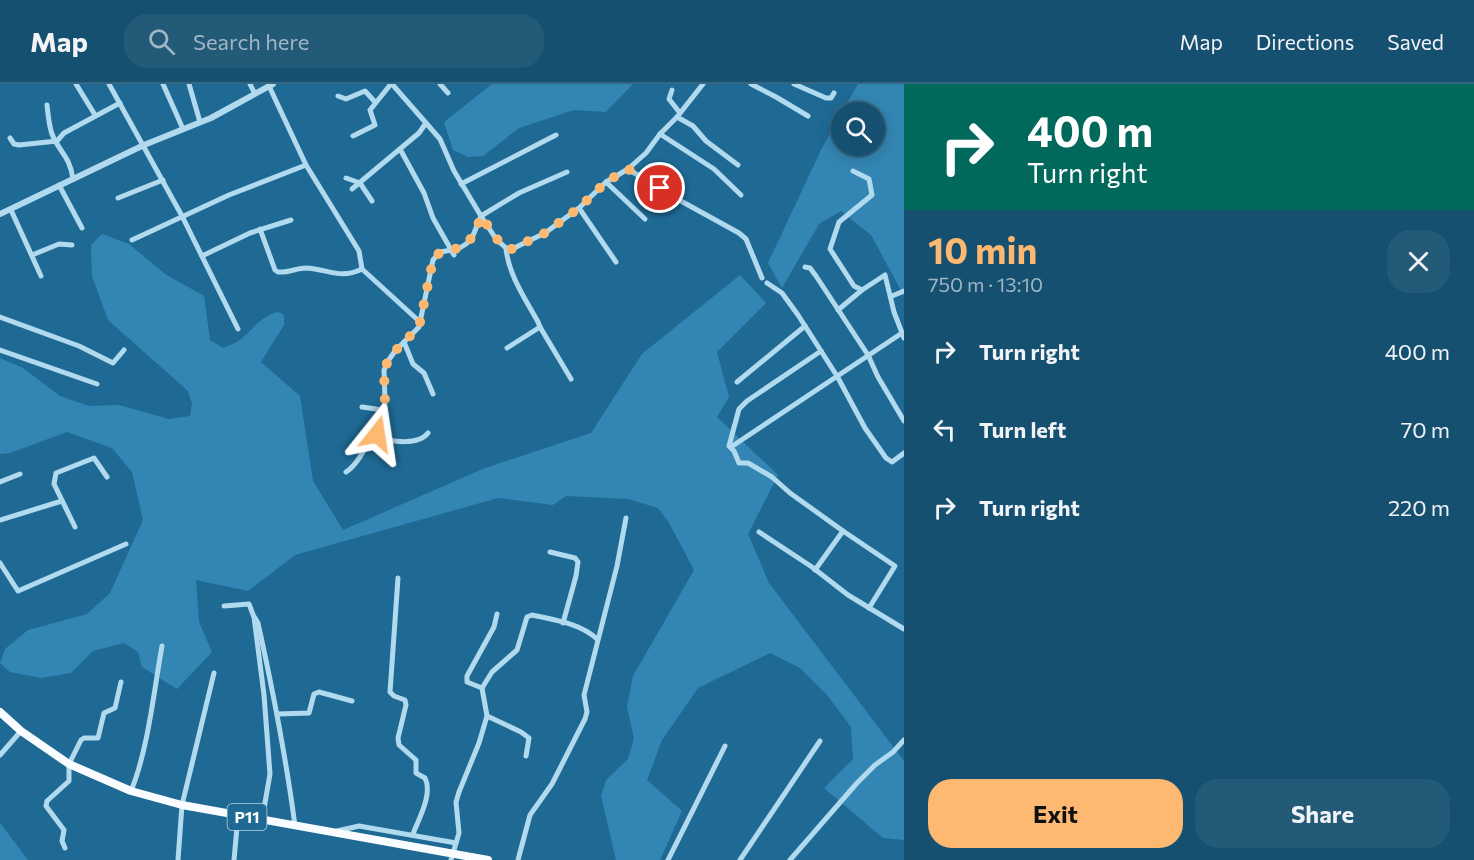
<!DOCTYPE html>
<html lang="en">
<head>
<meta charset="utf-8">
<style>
  :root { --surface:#165070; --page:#235a78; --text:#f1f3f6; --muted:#9eb5c3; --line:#356783; --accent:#fdb872 }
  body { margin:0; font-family:Commissioner,sans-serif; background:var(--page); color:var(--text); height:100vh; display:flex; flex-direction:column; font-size:22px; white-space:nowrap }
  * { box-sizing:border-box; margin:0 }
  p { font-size:20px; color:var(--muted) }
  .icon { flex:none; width:33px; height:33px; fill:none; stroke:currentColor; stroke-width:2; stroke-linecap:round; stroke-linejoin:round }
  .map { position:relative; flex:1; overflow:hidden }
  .panel { display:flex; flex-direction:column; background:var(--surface); width:570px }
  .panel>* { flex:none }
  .banner { background:#00695c; color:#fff; overflow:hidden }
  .controls { position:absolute; left:831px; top:18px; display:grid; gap:12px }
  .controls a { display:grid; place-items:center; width:54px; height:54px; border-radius:50%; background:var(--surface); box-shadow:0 3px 15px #0003,0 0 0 2px var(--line); font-size:30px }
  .pin { position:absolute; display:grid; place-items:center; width:51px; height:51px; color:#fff; margin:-26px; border:3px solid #fff; border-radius:50%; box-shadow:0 2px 6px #0007 }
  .me { position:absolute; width:66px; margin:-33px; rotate:15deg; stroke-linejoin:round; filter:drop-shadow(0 0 4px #0008) }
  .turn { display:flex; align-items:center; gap:21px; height:126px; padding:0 24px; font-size:27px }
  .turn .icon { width:78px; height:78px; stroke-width:2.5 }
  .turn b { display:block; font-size:42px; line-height:51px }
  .round { display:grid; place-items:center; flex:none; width:63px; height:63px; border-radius:24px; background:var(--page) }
  .summary { display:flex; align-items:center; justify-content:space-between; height:102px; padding:0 24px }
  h1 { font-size:36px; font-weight:700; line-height:45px; color:var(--accent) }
  .button { display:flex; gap:12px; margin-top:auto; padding:12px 24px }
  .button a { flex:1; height:69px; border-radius:24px; background:var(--accent); color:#111; font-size:24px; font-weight:700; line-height:69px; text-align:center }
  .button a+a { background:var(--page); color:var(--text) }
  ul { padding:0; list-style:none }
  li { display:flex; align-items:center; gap:18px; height:78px; padding:0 24px }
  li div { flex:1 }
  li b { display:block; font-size:22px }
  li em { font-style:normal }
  header { display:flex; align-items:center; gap:36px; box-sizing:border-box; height:84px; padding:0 30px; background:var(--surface); border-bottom:2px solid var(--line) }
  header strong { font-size:28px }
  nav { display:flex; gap:33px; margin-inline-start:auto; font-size:21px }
  .search { width:420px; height:54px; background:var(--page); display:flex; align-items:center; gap:15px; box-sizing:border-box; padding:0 21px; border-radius:24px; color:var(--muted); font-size:22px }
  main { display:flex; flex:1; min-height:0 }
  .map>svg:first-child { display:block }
</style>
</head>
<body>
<header>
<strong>Map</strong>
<div class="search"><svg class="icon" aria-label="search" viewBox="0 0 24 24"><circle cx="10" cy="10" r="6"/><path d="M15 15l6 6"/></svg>Search here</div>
<nav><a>Map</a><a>Directions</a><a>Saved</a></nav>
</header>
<main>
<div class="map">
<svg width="904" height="776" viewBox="0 0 904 776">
  <rect width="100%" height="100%" fill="#1e6a95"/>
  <g fill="#3386b3">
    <polygon points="492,0 633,0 606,28 574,26 519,44 483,72 468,73 453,66 444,38"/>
    <polygon points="858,0 904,0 904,212 871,151 841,127 819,140 782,204 768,179 821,66 841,29 842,62 874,62 874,28 842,28"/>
    <path d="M 102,150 L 129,160 L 165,190 L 204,212 L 210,256 L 223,264 C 228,262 233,260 237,258 C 252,248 259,232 278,228 L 284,231 L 284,241 L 261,278 L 300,312 L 313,397 L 343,446 L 485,384 L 591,349 L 642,270 L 740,191 L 766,219 L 717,268 L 729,313 L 717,333 L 778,391 L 748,450 L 769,499 L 904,677 L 904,756 L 883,754 L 824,704 L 853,675 L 851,643 L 827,611 L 800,584 L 770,569 L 698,604 L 662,656 L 647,696 L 682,727 L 660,776 L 616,776 L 601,712 L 606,696 L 628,675 L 634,654 L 627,623 L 633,592 L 694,486 L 668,437 L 658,424 L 628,415 L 566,412 L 553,421 L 498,414 L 295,471 L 248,507 L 196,496 L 199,538 L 212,568 L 177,605 L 142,583 L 138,568 L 124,559 L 93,567 L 71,589 L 41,594 L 10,588 L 0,579 L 5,565 L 28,546 L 87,530 L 110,509 L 143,436 L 132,388 L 112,364 L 67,348 L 10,369 L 0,370 L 0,274 L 23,284 L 60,312 L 89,322 L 119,321 L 169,335 L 190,332 L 192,320 L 188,307 L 108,236 L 92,192 L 91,161 Z"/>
    <polygon points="0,739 28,776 0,776"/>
  </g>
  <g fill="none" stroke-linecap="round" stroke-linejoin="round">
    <g stroke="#b2daef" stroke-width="5">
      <polyline points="76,0 95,31"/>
      <polyline points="109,0 182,132 238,245"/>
      <polyline points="163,0 183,45"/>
      <polyline points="189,0 200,38"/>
      <polyline points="250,0 255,10"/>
      <path d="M 392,0 L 440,55 L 454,87 L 481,132 L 496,155 L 506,164 C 508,190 526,216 538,238 L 540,243 L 507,264"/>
      <polyline points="440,0 448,9"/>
      <polyline points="751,0 776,13 808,32"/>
      <polyline points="794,0 826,14 831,14 834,9"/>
      <polyline points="269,2 306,81 359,167 362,185 420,238"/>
      <polyline points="672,6 669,15 680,29"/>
      <polyline points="338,12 346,15 365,7 375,18"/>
      <path d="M 47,21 C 48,30 49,42 52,50 C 59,68 70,72 73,95"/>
      <polyline points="677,33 693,42 706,57 738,81"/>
      <polyline points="660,50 714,85 741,111"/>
      <polyline points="353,52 375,41 370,26 391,0"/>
      <polyline points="10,54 14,60 19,61 57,57 64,49 120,19"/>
      <polyline points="400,65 424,109 433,134 454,171"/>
      <polyline points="628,85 670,111 739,149 746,155 762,194"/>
      <polyline points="853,87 869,95 872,111 839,138 830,165 854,202 862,206"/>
      <polyline points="346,94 360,99 372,117"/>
      <polyline points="606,98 645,135"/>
      <polyline points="461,100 556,51"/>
      <polyline points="59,101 82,144"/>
      <polyline points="352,105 419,49 426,39"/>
      <polyline points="118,114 163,96"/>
      <polyline points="579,124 616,178"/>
      <polyline points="11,126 41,192"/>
      <path d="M 260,145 L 275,186 L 278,188 C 288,189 297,184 306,184 C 328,185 340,196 362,185"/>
      <polyline points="132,156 229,111 306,81"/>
      <polyline points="506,164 512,165 545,149 579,124 606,98 628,85 646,69 660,50 677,33 703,0"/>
      <polyline points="32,171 59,160 72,161"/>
      <polyline points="202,172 250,149 291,136"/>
      <polyline points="805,183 810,184 816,192 868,271 878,293 904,337"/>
      <polyline points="767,199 782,209 798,231 837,292 865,344 886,374 892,378 904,369"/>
      <polyline points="892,212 904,207"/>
      <polyline points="838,226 862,206 885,191 894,228 904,254"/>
      <polyline points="0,233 79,262 113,279 124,266"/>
      <polyline points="540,243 571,295"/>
      <polyline points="404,258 413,280 424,289 433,310"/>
      <polyline points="0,266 97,300"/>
      <polyline points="821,267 747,317 739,325 729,362 734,367 739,379 748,379 772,393 790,409 843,447"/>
      <polyline points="737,298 805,242"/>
      <polyline points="362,323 383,326"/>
      <path d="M 428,349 C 419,361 391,359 379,352 L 377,346 L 385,318 L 384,286 L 388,277 L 395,267 L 419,243 L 433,176 L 440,168 L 458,165 L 466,160 L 472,154 L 481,132 L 519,109 L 567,88"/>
      <polyline points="731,363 902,249"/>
      <path d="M 346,388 C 360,379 367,358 377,344"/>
      <polyline points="0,398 20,390"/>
      <polyline points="0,436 62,417"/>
      <polyline points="75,443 54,400 56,389 94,374 107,393"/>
      <polyline points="759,448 812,483 848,511 904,545"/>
      <polyline points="550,468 575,474 578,478 576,492 563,539"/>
      <polyline points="0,479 18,507 126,460"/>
      <polyline points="815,486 843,447 895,482 869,524"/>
      <path d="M 398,494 L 390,608 L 394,612 L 405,616 L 406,621 L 398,654 L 399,661 L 416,676 L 416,689 L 425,694 C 433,710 419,734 413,750"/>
      <polyline points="224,522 249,520 254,533 264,611 270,690 262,736"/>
      <path d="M 255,534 L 258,539 C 273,607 286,673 295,742"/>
      <polyline points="482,604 467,598 467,592 494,543 497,530"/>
      <polyline points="278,630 309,629 314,610 319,608 352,617"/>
      <polyline points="487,632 521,648 529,654 526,672"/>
      <polyline points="0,671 21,647"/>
      <path d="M 131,707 C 148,666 154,606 162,562"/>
      <polyline points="337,747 359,742 456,759"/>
      <polyline points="65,764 62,757 64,746 46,722 47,717 69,697 69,680 81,656 84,654 98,654 104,629 115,624 121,598"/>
      <polyline points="178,776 182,721 214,589"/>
      <polyline points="234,776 238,732"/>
      <path d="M 451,776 L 459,749 L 456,718 L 459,708 L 479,659 L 487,632 L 482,604 L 492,588 L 517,566 L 527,533 L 532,531 C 554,536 580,539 597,555"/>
      <polyline points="518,776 530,731 552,700 585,635 587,628 584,611 617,482 626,434"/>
      <polyline points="668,776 725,662"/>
      <polyline points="740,776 820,657"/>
      <polyline points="790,776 857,699 875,681 893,668 904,656"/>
    </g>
    <polyline stroke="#b2daef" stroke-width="6" points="0,130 144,61 211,34 273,0"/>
    <polyline stroke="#f9fdff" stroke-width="8" points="0,628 21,647 69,680 131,707 182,721 488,776"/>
  </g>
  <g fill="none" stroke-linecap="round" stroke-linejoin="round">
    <path stroke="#fdb872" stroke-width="10" stroke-dasharray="0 18" d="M 377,350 L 385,318 L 384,286 L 388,277 L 395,267 L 419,243 L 433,176 L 436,171 C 442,168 448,167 455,165 C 471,161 476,147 481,132 L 502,162 L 512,165 L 545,149 L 579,124 L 606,98 L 628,85 L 660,104"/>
  </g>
  <g text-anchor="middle" stroke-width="4.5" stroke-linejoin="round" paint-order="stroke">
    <rect fill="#1e6a95" stroke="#bcd2df" stroke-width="1.5" x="227.5" y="720" width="39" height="26" rx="4.5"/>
    <g font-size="16" font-weight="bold" fill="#fff">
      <text x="247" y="739">P11</text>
    </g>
  </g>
</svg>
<div class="controls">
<a><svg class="icon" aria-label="search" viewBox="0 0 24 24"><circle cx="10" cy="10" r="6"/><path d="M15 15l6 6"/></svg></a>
</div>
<div class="pin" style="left:660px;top:104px;background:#d93025"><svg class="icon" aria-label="arrive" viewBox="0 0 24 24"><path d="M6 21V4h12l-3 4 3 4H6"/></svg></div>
<svg class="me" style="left:377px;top:350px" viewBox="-20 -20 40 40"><path d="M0-17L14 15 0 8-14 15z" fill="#fdb872" stroke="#fff" stroke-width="4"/></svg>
</div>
<section class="panel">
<div class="banner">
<div class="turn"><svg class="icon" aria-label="right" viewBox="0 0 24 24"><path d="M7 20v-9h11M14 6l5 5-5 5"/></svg><div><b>400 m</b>Turn right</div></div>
</div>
<div class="summary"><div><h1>10 min</h1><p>750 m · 13:10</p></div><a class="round"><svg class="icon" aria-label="close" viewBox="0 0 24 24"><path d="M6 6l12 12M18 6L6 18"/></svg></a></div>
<ul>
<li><svg class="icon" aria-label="right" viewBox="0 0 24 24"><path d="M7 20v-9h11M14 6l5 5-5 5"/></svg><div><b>Turn right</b></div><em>400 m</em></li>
<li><svg class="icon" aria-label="left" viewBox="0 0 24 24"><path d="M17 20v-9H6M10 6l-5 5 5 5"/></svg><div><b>Turn left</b></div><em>70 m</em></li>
<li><svg class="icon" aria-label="right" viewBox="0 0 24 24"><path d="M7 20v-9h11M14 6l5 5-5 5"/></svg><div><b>Turn right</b></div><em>220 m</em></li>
</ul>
<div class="button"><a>Exit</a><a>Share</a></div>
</section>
</main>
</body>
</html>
